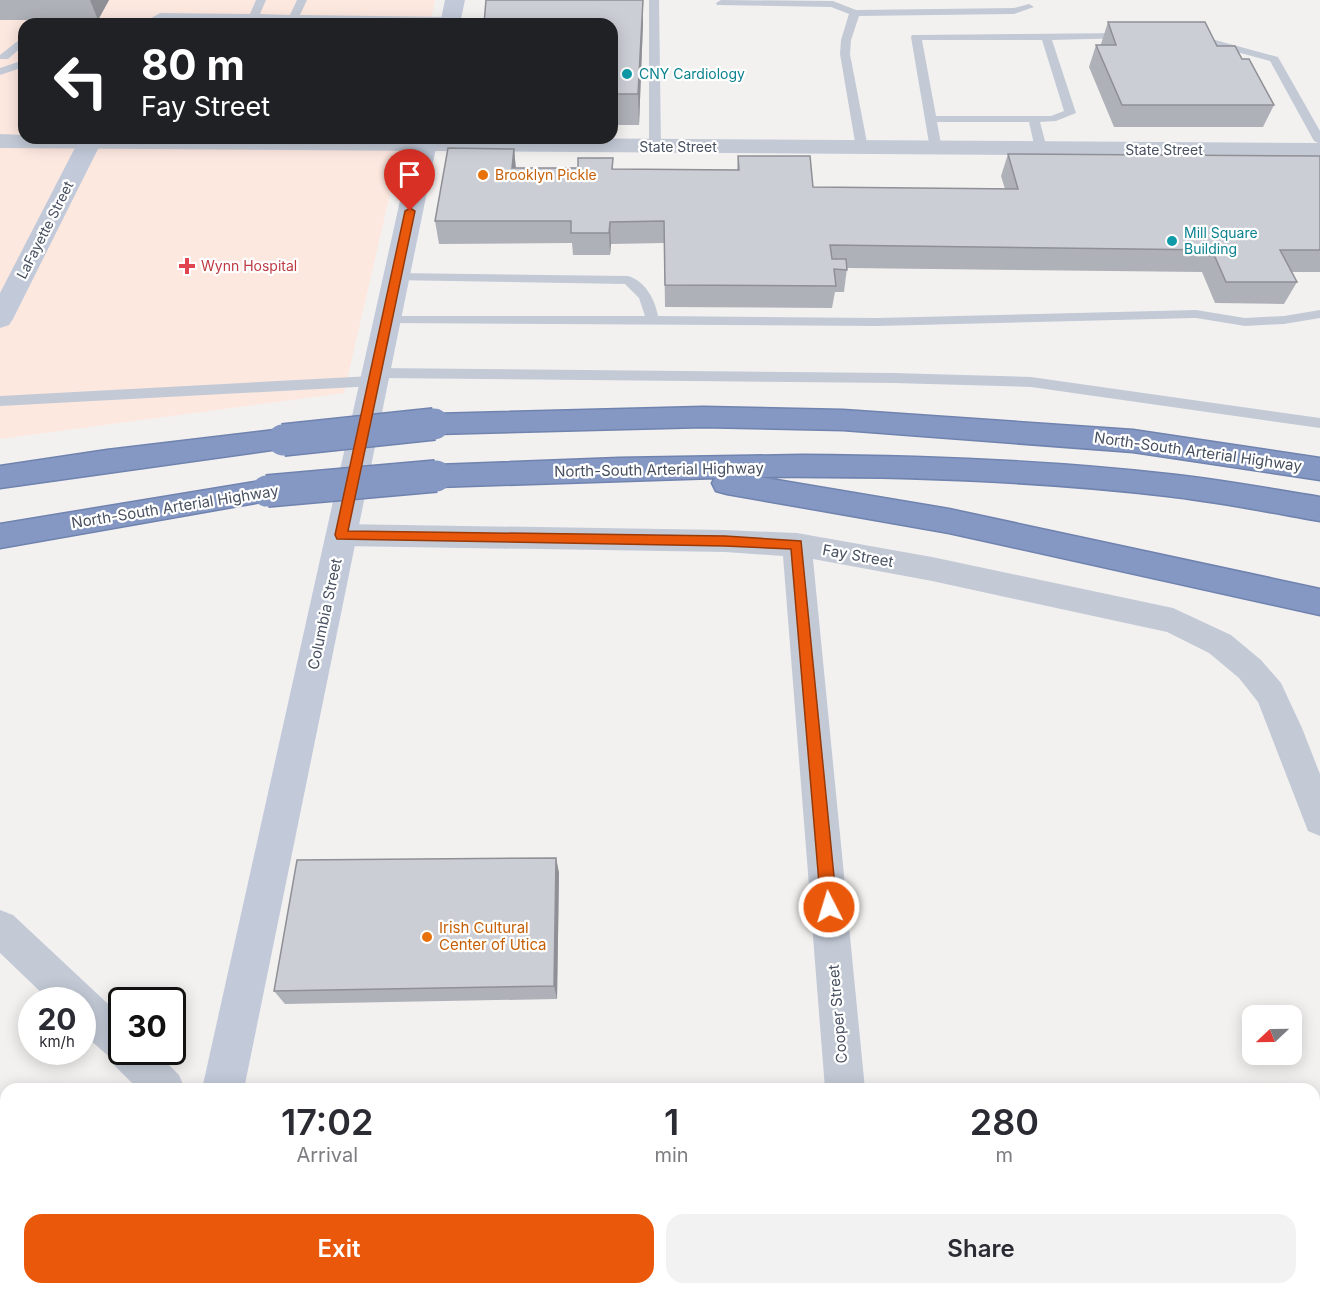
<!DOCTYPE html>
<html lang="en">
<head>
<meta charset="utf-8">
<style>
  :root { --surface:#fff; --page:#f2f2f3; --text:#2b2b33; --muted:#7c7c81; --accent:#ea580c }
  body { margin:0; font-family:Inter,sans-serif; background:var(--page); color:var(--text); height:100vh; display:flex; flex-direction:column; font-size:22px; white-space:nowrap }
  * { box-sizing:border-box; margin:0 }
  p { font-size:20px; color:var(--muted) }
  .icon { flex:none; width:33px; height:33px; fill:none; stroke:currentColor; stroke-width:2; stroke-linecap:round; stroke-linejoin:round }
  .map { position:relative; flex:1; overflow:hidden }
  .details { position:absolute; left:0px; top:1083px; width:1320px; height:212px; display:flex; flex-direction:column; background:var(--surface); border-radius:18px 18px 0 0; box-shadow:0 3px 15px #0003 }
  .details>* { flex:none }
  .top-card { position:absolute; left:18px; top:18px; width:600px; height:126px; border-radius:18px; box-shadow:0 3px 15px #0003; background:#202124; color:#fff; overflow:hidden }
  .needle { width:39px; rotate:248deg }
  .controls { position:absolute; left:1242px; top:1005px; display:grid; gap:12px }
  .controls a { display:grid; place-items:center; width:60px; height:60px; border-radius:12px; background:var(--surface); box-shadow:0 3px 15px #0003; font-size:30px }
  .speed { position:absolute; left:18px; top:987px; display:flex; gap:12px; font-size:30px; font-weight:700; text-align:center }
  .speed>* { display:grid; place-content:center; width:78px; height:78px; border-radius:50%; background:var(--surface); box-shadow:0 3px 15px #0003; line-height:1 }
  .speed small { font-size:15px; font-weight:400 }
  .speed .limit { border:3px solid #111; border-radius:9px; background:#fff; color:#111 }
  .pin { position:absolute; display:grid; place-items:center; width:51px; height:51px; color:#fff; margin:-62px -26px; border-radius:50% 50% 50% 0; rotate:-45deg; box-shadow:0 0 6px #0007 }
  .pin .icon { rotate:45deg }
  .me { position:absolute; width:66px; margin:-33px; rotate:355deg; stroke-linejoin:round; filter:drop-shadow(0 0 4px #0008) }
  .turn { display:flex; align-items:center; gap:21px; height:126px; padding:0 24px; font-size:27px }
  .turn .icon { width:78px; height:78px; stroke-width:2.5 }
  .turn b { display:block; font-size:42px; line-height:51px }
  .eta { display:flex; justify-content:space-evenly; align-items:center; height:102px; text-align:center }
  .eta b { font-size:36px; font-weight:600; line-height:42px }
  .button { display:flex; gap:12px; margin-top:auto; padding:12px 24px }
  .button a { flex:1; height:69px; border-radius:18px; background:var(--accent); color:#fff; font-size:24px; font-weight:600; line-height:69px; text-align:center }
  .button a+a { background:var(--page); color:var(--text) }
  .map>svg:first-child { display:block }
</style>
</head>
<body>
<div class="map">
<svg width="1320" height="1294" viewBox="0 0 1320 1294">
  <rect width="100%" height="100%" fill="#f3f1f0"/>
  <polygon fill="#fde8e0" points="0,0 435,0 430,24 24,24 24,138 403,138 344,393 0,439"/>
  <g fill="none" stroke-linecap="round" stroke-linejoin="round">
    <g stroke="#7083ae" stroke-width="3">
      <g id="highway">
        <polygon points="703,407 843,410 1133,430 1320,458 1320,480 1133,452 843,430 703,427 434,434 424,431 420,424 424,417 434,414"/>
        <polygon points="283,429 293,433 297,440 293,447 0,488 0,466 107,450"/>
        <path d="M 802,455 C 924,456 1045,460 1167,474 C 1218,479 1269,489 1320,497 L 1320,521 C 1269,512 1219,502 1167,496 C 1032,480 895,476 759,477 L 949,509 L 1320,589 L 1320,615 L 949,533 L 727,494 L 716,491 L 712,483 L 715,478 L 436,487 L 426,484 L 421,476 L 426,468 L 436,465 L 619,458 Z"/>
        <polygon points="267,480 278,483 282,491 278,499 0,548 0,524"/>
      </g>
    </g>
    <g fill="#c3cad6" fill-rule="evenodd">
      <polygon points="256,0 266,0 260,14 290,15 297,0 307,0 300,15 451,17 456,20 451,23 162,19 154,24 141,24 160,13 250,14"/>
      <polygon points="649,0 659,0 661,147 655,150 649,147"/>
      <polygon points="721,0 833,1 856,10 1014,8 1029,4 1034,7 1014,14 859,16 851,40 850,54 868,148 862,152 856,148 840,54 841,40 849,14 831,7 717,5 716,3"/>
      <path d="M 1125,33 L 1129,34 L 1129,38 L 1052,40 L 1076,113 L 1056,121 L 1040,122 L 1047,149 L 1045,151 L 1037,151 L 1035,149 L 1029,122 L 937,122 L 942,149 L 936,153 L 930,149 L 911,37 L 912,35 ZM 922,40 L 1042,40 L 1064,111 L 1051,116 L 936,116 Z"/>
      <polygon points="1193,34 1278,57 1320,131 1320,144 1314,141 1270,61 1189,39 1189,35"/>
      <polygon points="24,36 24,45 8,59 0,59 0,55"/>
      <polygon points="24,60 24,67 0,75 0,68"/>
      <path d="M 396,273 L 628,276 C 645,281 655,299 658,316 L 877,318 L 1196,310 L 1245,318 L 1284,316 L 1320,310 L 1320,318 L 1284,324 L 1245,326 L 1196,318 L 877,326 L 387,323 L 380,319 L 382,316 L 645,316 L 639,298 L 625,284 L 391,280 L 390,277 L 391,274 Z"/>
      <polygon points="376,368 893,373 1031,377 1320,418 1320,428 1031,387 893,383 380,378 382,381 380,384 375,386 0,406 0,396 371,376 369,373 371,370"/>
    </g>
    <g fill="#c3cad6" fill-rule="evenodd">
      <polygon points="0,134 24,135 24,138 538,138 1320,143 1320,157 0,148"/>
      <polygon points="341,524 725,530 797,533 932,557 1173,608 1231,635 1261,660 1281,683 1302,728 1320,774 1320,836 1308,831 1258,702 1239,678 1209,653 1167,632 932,581 813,559 865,1089 825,1089 783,556 725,552 341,546 331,543 326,535 331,527"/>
      <polygon points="0,910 13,915 122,1017 122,1052 156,1052 179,1075 185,1089 138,1089 115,1066 113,1060 82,1033 82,1000 49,1000 0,953"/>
      <rect x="1314" y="1126" width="6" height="40"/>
      <polygon points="315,1288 360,1288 363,1294 317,1294"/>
      <rect x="840" y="1288" width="44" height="6"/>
    </g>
    <g fill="#c2cada" fill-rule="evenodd">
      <polygon points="445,0 465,0 460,24 440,24"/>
      <polygon points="80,138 100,138 102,141 13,319 9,325 0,328 0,293"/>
      <polygon points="414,138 438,138 244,1089 202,1089"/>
      <polygon points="158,1288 204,1288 203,1294 157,1294"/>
    </g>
    <use href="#highway" fill="#8598c3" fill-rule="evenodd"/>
    <g stroke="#7083ae" stroke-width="34" stroke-linecap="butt">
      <g id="highway-bridge">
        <polyline points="283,440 434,424"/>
        <polyline points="267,491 436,476"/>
      </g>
    </g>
    <use href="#highway-bridge" stroke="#8598c3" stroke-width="31"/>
  </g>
  <g fill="#afb1b8">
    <polygon points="0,0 109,0 98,20 0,20"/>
    <polygon points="643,0 643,23 639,125 612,125 612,24"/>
    <polygon points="1108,22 1217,46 1242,59 1274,105 1263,127 1114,127 1089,67 1096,45 1101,45 1101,44"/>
    <polygon points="514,149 516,168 578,168 613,158 613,169 737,170 738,156 813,187 1005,189 1001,176 1008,154 1320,156 1320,272 1291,272 1297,282 1284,304 1215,303 1202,272 847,268 844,292 835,292 832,308 665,307 664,243 611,244 610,255 573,255 572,243 439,244 435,221"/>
    <polygon points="556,858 559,873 557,999 285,1004 274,991"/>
  </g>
  <g fill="#8f9096">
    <polygon points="90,0 109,0 98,20"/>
    <polygon points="643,0 643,23 639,125 638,94"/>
    <polygon points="514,149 516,171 512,168"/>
    <polygon points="610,222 611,244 610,255 609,233"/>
    <polygon points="556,858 559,873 557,999 554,986"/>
  </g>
  <g fill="#ccced6" stroke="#8f9096" stroke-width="1.5">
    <polygon points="486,0 643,0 638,94 612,94 612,24 484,24"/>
    <polygon points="1108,22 1205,22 1217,46 1235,46 1242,59 1249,59 1274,105 1122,105 1096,45 1116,45"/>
    <polygon points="448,148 514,149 512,168 578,168 578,158 613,158 612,169 739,170 738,156 810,156 813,187 1018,189 1008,154 1320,156 1320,250 1280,250 1297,282 1226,282 1212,250 830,245 832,259 846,259 847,270 834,269 836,286 665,285 664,221 610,222 609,233 571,233 571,221 435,221"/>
    <polygon points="556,858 554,986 274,991 297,860"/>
  </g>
  <polygon fill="#ea580c" stroke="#983908" stroke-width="1.5" points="410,208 415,211 348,531 725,536 801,541 837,907 834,912 829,914 823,912 821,907 791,549 725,546 337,539 335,535 405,211"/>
  <g fill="#0f9aa8" stroke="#fff" stroke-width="2">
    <circle cx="627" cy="74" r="6"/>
    <circle cx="1172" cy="241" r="6"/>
  </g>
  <g fill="#e8710a" stroke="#fff" stroke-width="2">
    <circle cx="483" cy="175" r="6"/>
    <circle cx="427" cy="937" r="6"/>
  </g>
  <path fill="#e0444e" stroke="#fff" stroke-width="2" d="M184 257h6v6h6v6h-6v6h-6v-6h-6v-6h6z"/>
  <g text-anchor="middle" stroke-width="4.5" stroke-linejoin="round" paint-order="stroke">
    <g font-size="14" fill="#0d838f" stroke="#fff" text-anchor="start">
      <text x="639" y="79">CNY Cardiology</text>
      <text x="1184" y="238">Mill Square<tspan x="1184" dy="16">Building</tspan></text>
    </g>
    <g font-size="14" fill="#475060" stroke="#fff">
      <text x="678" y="152">State Street</text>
      <text x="1164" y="155">State Street</text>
      <text transform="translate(45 230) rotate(-63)" y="5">LaFayette Street</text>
    </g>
    <g font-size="14" fill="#c56008" stroke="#fff" text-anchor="start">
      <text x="495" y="180">Brooklyn Pickle</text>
    </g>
    <g font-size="14" fill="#be3a42" stroke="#fff" text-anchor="start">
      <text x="201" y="271">Wynn Hospital</text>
    </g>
    <g font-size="15" fill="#475060" stroke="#fff">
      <text transform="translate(1198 452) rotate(8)" y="5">North-South Arterial Highway</text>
      <text transform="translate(659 470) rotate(-1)" y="5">North-South Arterial Highway</text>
      <text transform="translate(175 507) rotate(-9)" y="5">North-South Arterial Highway</text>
      <text transform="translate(858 556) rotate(10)" y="5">Fay Street</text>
      <text transform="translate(325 614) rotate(-78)" y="5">Columbia Street</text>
      <text transform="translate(838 1014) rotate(-95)" y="5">Cooper Street</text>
    </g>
    <g font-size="15" fill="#c56008" stroke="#fff" text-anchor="start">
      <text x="439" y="933">Irish Cultural<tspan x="439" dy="17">Center of Utica</tspan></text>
    </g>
  </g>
</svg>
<div class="controls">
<a><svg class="needle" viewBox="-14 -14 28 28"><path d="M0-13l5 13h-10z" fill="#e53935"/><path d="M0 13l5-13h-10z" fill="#7c7c81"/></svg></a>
</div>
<div class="speed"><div>20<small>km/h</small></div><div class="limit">30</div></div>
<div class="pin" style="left:410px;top:211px;background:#d93025"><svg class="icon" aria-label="arrive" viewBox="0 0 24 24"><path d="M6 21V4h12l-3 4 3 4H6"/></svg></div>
<svg class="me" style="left:829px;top:907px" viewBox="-20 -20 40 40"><circle r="17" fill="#ea580c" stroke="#fff" stroke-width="3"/><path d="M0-11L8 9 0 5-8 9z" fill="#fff"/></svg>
<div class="top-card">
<div class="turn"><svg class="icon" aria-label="left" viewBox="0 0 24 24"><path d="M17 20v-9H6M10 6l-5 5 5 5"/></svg><div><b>80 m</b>Fay Street</div></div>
</div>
<section class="details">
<div class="eta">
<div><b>17:02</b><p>Arrival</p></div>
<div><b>1</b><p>min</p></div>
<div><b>280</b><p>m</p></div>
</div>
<div class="button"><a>Exit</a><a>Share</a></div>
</section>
</div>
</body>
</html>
